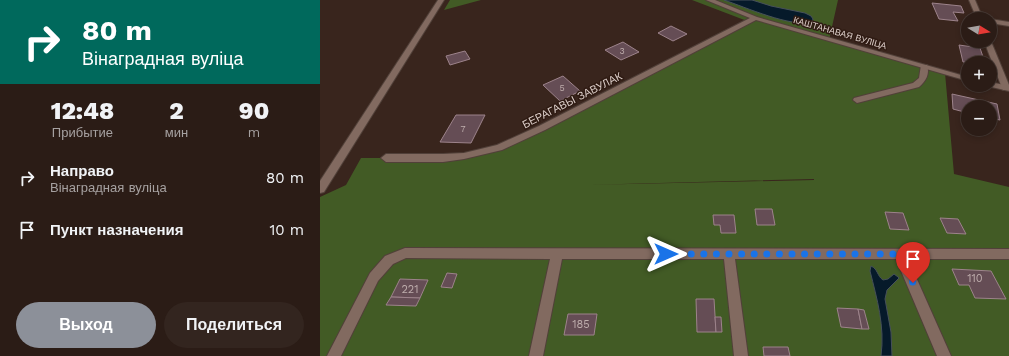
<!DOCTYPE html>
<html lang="ru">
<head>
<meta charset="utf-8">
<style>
  :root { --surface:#2b1c16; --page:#33251f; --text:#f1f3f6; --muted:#a6a1a1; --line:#473a35; --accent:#8c9099 }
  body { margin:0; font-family:"Work Sans",sans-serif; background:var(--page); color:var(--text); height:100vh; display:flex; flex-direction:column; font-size:15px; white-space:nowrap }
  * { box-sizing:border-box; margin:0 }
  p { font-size:13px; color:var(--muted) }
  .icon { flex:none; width:22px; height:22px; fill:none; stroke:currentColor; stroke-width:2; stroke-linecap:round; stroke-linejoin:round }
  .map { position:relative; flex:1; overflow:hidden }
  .side { display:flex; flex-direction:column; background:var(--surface); width:320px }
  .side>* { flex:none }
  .guide { background:#00695c; color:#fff; overflow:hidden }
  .needle { width:26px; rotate:101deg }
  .buttons { position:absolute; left:641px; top:12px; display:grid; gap:8px }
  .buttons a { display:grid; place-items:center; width:36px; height:36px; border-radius:50%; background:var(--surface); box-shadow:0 2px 6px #0003,0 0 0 1px var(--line); font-size:20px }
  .pin { position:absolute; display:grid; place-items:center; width:34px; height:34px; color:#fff; margin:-41px -17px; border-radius:50% 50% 50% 0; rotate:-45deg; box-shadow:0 0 4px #0007 }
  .pin .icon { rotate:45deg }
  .me { position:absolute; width:44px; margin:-22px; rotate:90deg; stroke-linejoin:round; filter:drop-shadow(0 0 3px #0008) }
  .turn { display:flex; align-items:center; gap:14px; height:84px; padding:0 16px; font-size:18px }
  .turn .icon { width:52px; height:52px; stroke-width:2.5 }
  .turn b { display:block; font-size:28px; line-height:34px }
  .eta { display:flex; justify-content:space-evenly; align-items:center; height:68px; text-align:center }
  .eta b { font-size:24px; font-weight:800; line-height:28px }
  .cta { display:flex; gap:8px; margin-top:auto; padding:8px 16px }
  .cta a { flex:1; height:46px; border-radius:24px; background:var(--accent); color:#fff; font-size:16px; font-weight:800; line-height:46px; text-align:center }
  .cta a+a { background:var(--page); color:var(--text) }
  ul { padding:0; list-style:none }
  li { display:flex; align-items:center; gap:12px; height:52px; padding:0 16px }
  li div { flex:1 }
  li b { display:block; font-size:15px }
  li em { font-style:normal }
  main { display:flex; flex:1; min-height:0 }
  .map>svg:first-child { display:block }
</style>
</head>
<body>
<main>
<section class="side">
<div class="guide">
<div class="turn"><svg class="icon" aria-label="right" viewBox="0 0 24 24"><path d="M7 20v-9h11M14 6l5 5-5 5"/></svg><div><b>80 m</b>Вінаградная вуліца</div></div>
</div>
<div class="eta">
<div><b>12:48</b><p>Прибытие</p></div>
<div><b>2</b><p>мин</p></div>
<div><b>90</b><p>m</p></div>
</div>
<ul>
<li><svg class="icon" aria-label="right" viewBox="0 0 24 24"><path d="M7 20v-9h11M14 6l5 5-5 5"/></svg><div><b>Направо</b><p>Вінаградная вуліца</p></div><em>80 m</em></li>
<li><svg class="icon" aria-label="arrive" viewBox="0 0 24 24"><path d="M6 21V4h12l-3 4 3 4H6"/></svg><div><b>Пункт назначения</b></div><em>10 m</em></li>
</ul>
<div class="cta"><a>Выход</a><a>Поделиться</a></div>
</section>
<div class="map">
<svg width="689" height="356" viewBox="0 0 689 356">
  <rect width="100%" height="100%" fill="#39251d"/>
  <g fill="#425b25" fill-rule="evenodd">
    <polygon points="130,0 161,0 124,10"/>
    <path d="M 372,0 L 518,0 L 509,40 L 625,73 L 634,174 L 689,187 L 689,356 L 0,356 L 0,197 L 26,185 L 41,158 L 123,158 L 179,148 L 427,21 ZM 494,180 L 264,185 L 494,179 Z"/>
  </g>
  <g fill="#061a2a" stroke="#46505a">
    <path d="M 404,0 L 432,0 L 451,6 L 485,13 L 491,16 L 493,19 L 492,22 C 472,28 425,7 404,0 Z"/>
    <path d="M 551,266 C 558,269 557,276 563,280 L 568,279 L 574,274 L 578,277 L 579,278 L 567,290 L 565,299 L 571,332 L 572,356 L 561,356 C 565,326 557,299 550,271 Z"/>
  </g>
  <g fill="#654d55" stroke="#9d838b">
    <polygon points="612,3 641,6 644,13 633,12 638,21 619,19"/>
    <polygon points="351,26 367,34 353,41 338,33"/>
    <polygon points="303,42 319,52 301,60 285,50"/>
    <polygon points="639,45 660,48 665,63 643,62"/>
    <polygon points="145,51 150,59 130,65 126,56"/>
    <polygon points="243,76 260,91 240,101 223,85"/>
    <polygon points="632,94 677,104 680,120 670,118 670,107 648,107 648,113 633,109"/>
    <polygon points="136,115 165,115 151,143 120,142"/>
    <polygon points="435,209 452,209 455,225 437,225"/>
    <polygon points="565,212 583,213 589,230 570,229"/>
    <polygon points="393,215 414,215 416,233 401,233 400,225 394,225"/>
    <polygon points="620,218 638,219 646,234 627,233"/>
    <polygon points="632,269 671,271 686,299 655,298 649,285 639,285"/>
    <polygon points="127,273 137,274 132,288 121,287"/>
    <polygon points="80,279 108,280 100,298 71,297"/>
    <polygon points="71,297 100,298 96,306 66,305"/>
    <polygon points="376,299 394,299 396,332 377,332"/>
    <polygon points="517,308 538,309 542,329 521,327"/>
    <polygon points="538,309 544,310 549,329 542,329"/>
    <polygon points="248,314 277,314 274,335 244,335"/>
    <polygon points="395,317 401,317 402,332 396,332"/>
    <polygon points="443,347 468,347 470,356 444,356"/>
  </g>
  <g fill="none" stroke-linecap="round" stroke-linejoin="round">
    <g stroke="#514039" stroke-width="2">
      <g id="service">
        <polygon points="649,0 655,0 663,19 657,19"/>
        <polygon points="670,19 689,22 689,26 670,23"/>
        <polygon points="670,39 689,85 689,90 683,90 682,88 664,41 670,41"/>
        <path d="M 601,65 L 607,65 C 610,74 606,81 599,87 L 537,103 L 533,100 L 534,98 L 593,83 L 599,78 Z"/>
      </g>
    </g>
    <g stroke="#514039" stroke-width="2">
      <g id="minor">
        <polygon points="118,0 124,0 4,192 0,193 0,181"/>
        <polygon points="386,0 395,0 437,17 648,77 648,81 436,20 225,130 182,150 144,159 123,162 66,162 61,158 66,154 123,154 144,153 177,145 219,126 430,18"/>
        <polygon points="670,82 689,86 689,91 667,86 670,85"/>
        <polygon points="85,248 689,249 689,259 588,259 631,356 617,356 576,259 415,259 428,356 414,356 404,259 242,259 223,356 209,356 230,259 86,258 73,264 58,281 21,356 7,356 50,273 65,256"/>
      </g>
    </g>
    <use href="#service" fill="#826a60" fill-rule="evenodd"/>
    <use href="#minor" fill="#826a60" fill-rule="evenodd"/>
  </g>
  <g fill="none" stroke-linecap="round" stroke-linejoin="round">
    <polyline stroke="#1a73e8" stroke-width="7" stroke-dasharray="0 12.6" points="346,254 580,254 593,283"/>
  </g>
  <g text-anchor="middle" stroke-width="3" stroke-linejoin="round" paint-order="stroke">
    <g font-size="9" fill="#ddcfca" stroke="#2f1b13">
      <text transform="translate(520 33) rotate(16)" y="3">КАШТАНАВАЯ ВУЛІЦА</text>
    </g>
    <g font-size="9" fill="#bfaead">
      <text x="302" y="54">3</text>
      <text x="242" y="91">5</text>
      <text x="143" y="132">7</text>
    </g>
    <g font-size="11" fill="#ddcfca" stroke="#2f1b13">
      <text transform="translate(252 100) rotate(-27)" y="4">БЕРАГАВЫ ЗАВУЛАК</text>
    </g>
    <g font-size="11" fill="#bfaead">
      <text x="655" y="282">110</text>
      <text x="90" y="293">221</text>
      <text x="261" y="328">185</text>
    </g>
  </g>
</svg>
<div class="buttons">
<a><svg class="needle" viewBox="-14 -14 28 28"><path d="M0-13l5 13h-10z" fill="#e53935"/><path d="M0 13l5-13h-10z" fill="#a6a1a1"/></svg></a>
<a>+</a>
<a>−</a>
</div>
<div class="pin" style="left:593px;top:283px;background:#d93025"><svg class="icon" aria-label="arrive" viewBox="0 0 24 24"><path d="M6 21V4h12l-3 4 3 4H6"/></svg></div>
<svg class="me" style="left:346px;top:254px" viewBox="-20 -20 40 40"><path d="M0-17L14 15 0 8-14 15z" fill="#1a73e8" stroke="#fff" stroke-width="4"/></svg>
</div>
</main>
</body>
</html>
